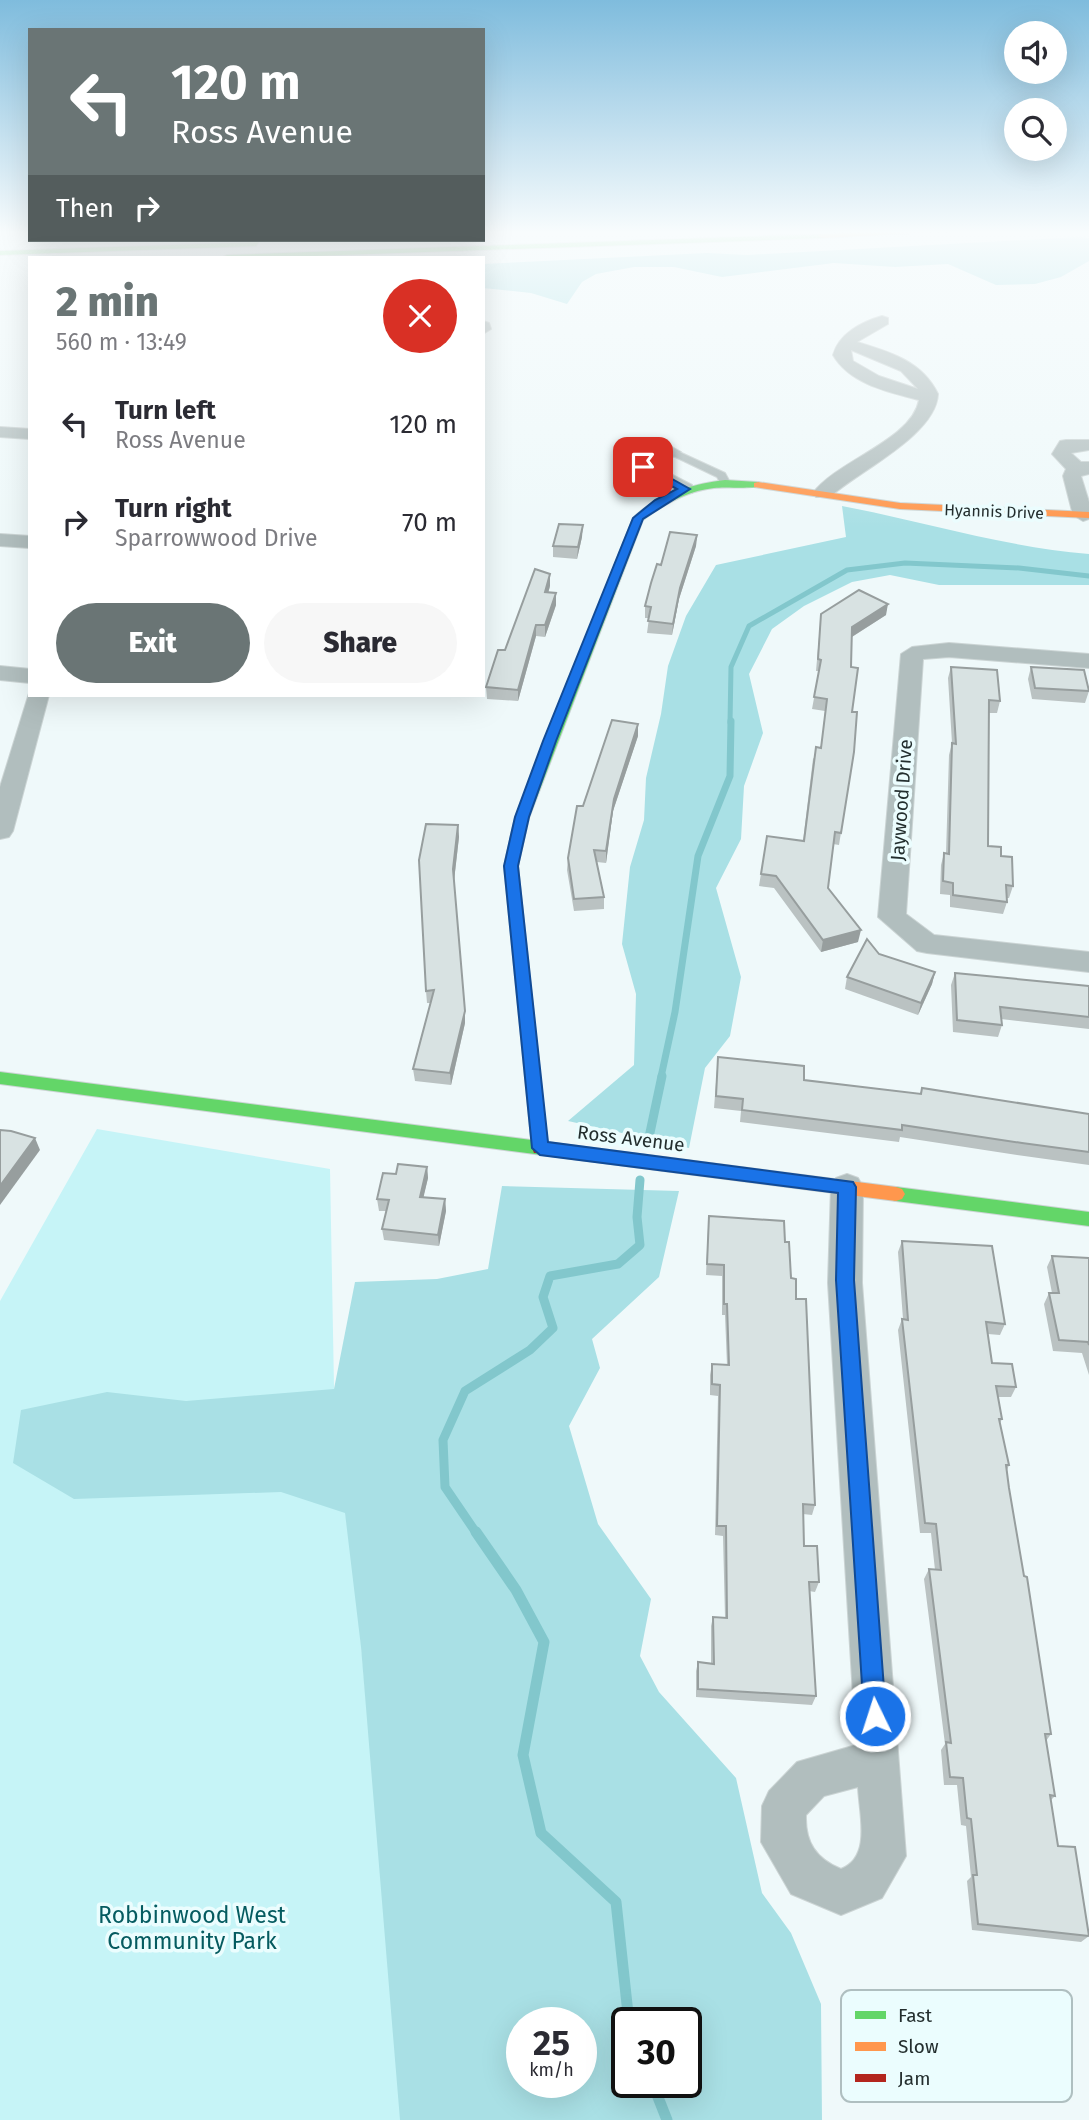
<!DOCTYPE html>
<html lang="en">
<head>
<meta charset="utf-8">
<style>
  :root { --surface:#fff; --page:#f7f7f7; --text:#2b2b33; --muted:#7c7c81; --accent:#6a7575 }
  body { margin:0; font-family:"Fira Sans",sans-serif; background:var(--page); color:var(--text); height:100vh; display:flex; flex-direction:column; font-size:26px; white-space:nowrap }
  * { box-sizing:border-box; margin:0 }
  p { font-size:23px; color:var(--muted) }
  .icon { flex:none; width:38px; height:38px; fill:none; stroke:currentColor; stroke-width:2; stroke-linecap:round; stroke-linejoin:round }
  .map { position:relative; flex:1; overflow:hidden }
  .drawer { position:absolute; left:28px; top:256px; width:457px; height:441px; display:flex; flex-direction:column; background:var(--surface); border-radius:0px; box-shadow:0 7px 28px #0002 }
  .drawer>* { flex:none }
  .banner { position:absolute; left:28px; top:28px; width:457px; height:214px; border-radius:0px; box-shadow:0 7px 28px #0002; background:#6a7575; color:#fff; overflow:hidden }
  .tools { position:absolute; left:1004px; top:21px; display:grid; gap:14px }
  .tools a { display:grid; place-items:center; width:63px; height:63px; border-radius:50%; background:var(--surface); box-shadow:0 7px 28px #0002; font-size:35px }
  .speed { position:absolute; left:506px; top:2007px; display:flex; gap:14px; font-size:35px; font-weight:700; text-align:center }
  .speed>* { display:grid; place-content:center; width:91px; height:91px; border-radius:50%; background:var(--surface); box-shadow:0 7px 28px #0002; line-height:1 }
  .speed small { font-size:18px; font-weight:400 }
  .speed .limit { border:4px solid #111; border-radius:10px; background:#fff; color:#111 }
  .pin { position:absolute; display:grid; place-items:center; width:60px; height:60px; color:#fff; margin:-30px; border-radius:14px; box-shadow:0 4px 10px #0006 }
  .me { position:absolute; width:77px; margin:-38px; rotate:356deg; stroke-linejoin:round; filter:drop-shadow(0 0 5px #0008) }
  .turn { display:flex; align-items:center; gap:24px; height:147px; padding:0 28px; font-size:32px }
  .turn .icon { width:91px; height:91px; stroke-width:2.5 }
  .turn b { display:block; font-size:49px; line-height:60px }
  .then { display:flex; align-items:center; height:66px; padding:0 28px; background:#0003; gap:14px; font-size:26px }
  .round { display:grid; place-items:center; flex:none; width:74px; height:74px; border-radius:37px; background:var(--page) }
  .headline { display:flex; align-items:center; justify-content:space-between; height:119px; padding:0 28px }
  h1 { font-size:42px; font-weight:800; line-height:52px; color:var(--accent) }
  .cta { display:flex; gap:14px; margin-top:auto; padding:14px 28px }
  .cta a { flex:1; height:80px; border-radius:42px; background:var(--accent); color:#fff; font-size:28px; font-weight:800; line-height:80px; text-align:center }
  .cta a+a { background:var(--page); color:var(--text) }
  ul { padding:0; list-style:none }
  li { display:flex; align-items:center; gap:21px; height:98px; padding:0 28px }
  li div { flex:1 }
  li b { display:block; font-size:26px }
  li em { font-style:normal }
  .map>svg:first-child { display:block }
</style>
</head>
<body>
<div class="map">
<svg width="1089" height="2120" viewBox="0 0 1089 2120">
  <rect width="100%" height="100%" fill="#eff9fa"/>
  <polygon fill="#c6f4f7" points="97,1129 330,1169 335,1441 356,1587 403,2120 0,2120 0,1301"/>
  <g fill="#a9e0e5" fill-rule="evenodd">
    <polygon points="1080,237 1089,238 1089,261 1061,277 1035,284 996,285 948,264 895,267 834,263 722,277 674,267 634,267 596,274 582,282 567,304 531,293 483,288 483,264 707,253 747,255"/>
    <path d="M 842,506 C 925,522 1005,547 1089,554 L 1089,585 L 939,585 L 890,575 L 852,582 L 804,606 L 772,629 L 749,674 L 763,733 L 744,786 L 741,839 L 716,888 L 741,977 L 730,1036 L 705,1068 L 689,1148 L 568,1121 L 634,1065 L 636,994 L 622,944 L 630,867 L 644,820 L 646,778 L 661,714 L 668,666 L 686,616 L 716,565 L 846,537 Z"/>
    <path d="M 502,1186 L 679,1191 L 659,1277 L 592,1339 L 600,1368 L 569,1426 L 598,1524 L 651,1599 L 640,1656 L 659,1692 L 736,1778 L 762,1893 L 791,1933 L 821,2004 L 822,2120 L 400,2120 L 361,1647 L 345,1513 L 281,1492 L 74,1499 L 13,1463 L 21,1410 L 107,1392 L 186,1401 L 334,1389 L 355,1282 L 437,1279 L 488,1269 ZM 522,2023 L 581,2023 L 581,2082 L 522,2082 ZM 626,2023 L 686,2023 L 686,2082 L 626,2082 Z"/>
  </g>
  <g fill="none" stroke-linecap="round" stroke-linejoin="round">
    <polyline stroke="#82c7cc" stroke-width="5" points="730,723 731,667 749,626 847,570 905,563 1019,568 1089,576"/>
    <polyline stroke="#82c7cc" stroke-width="7" points="661,1077 675,1012 698,856 730,776 731,721"/>
    <g stroke="#82c7cc" stroke-width="9">
      <polyline points="648,1142 662,1076"/>
      <polyline points="477,1534 445,1487 443,1440 465,1391 530,1350 553,1328 543,1297 550,1276 618,1264 640,1245 637,1217 640,1180"/>
    </g>
    <g stroke="#82c7cc" stroke-width="11">
      <polyline points="476,1532 516,1590 544,1642 523,1755 541,1833 616,1902 629,2023"/>
      <polyline points="652,2082 667,2120"/>
    </g>
    <g stroke="#cbd4d4" stroke-width="2">
      <polygon id="lane" points="669,450 675,450 725,473 731,484 722,486 717,477 669,454"/>
    </g>
    <g stroke="#cbd4d4" stroke-width="2">
      <g id="street">
        <path d="M 882,316 L 888,318 L 888,324 L 857,342 C 890,352 922,361 938,394 C 936,435 859,471 830,497 L 816,497 L 813,493 C 838,460 912,440 919,400 C 888,392 850,384 833,355 C 839,334 861,322 882,316 ZM 851,350 L 901,371 L 918,389 L 879,376 L 853,361 Z"/>
        <polygon points="483,321 489,323 491,329 483,334"/>
        <polygon points="0,427 30,429 30,439 0,437"/>
        <polygon points="1066,440 1089,440 1089,450 1071,453 1081,462 1089,462 1089,474 1081,476 1089,502 1089,519 1083,521 1073,515 1063,476 1066,469 1052,454 1060,441"/>
        <polygon points="672,447 681,452 657,467 692,485 694,489 692,493 678,493 634,467"/>
        <polygon points="0,534 30,536 30,548 0,546"/>
        <polygon points="949,643 1089,654 1089,668 949,657 923,659 906,914 934,935 1089,952 1089,972 927,953 917,951 878,917 901,654 912,647"/>
        <polygon points="0,666 30,669 30,683 0,680"/>
        <polygon points="30,690 30,695 49,695 13,831 9,837 0,839 0,787"/>
        <path d="M 847,1174 L 858,1178 L 863,1187 L 862,1283 L 906,1856 L 882,1898 L 841,1915 L 791,1894 L 761,1842 L 762,1806 L 769,1791 L 797,1762 L 856,1745 L 828,1283 L 831,1187 L 836,1178 ZM 858,1787 C 859,1814 872,1857 841,1869 C 816,1859 805,1842 806,1815 L 824,1796 Z"/>
      </g>
    </g>
    <g stroke="#cbd4d4" stroke-width="2">
      <g id="fast">
        <polygon points="822,234 825,238 286,257 223,257 227,255"/>
        <polygon points="259,242 256,246 0,255 0,251"/>
        <path d="M 725,480 L 758,482 L 763,485 C 755,490 726,486 714,488 C 687,491 664,504 643,520 L 529,818 L 522,822 L 517,821 L 515,818 L 633,518 C 657,494 693,484 725,480 Z"/>
        <polygon points="0,1072 664,1157 670,1159 672,1164 670,1169 664,1171 0,1084"/>
        <polygon points="896,1187 1089,1212 1089,1226 896,1201 890,1199 887,1194 890,1189"/>
      </g>
    </g>
    <g stroke="#cbd4d4" stroke-width="2">
      <g id="slow">
        <polygon points="890,231 953,231 822,238 818,236 822,234"/>
        <polygon points="758,482 900,503 1089,512 1089,518 900,509 754,487 754,483"/>
        <polygon points="664,1157 896,1187 902,1189 905,1194 902,1199 896,1201 664,1171 658,1169 656,1164 658,1159"/>
      </g>
    </g>
    <g stroke="#cbd4d4" stroke-width="2">
      <polygon id="jam" points="522,814 529,818 518,866 548,1148 546,1153 534,1153 532,1148 504,866 515,818"/>
    </g>
    <use href="#lane" fill="#b1bebe" fill-rule="evenodd"/>
    <use href="#street" fill="#b1bebe" fill-rule="evenodd"/>
    <use href="#fast" fill="#63d668" fill-rule="evenodd"/>
    <use href="#slow" fill="#ff974d" fill-rule="evenodd"/>
    <use href="#jam" fill="#b3261e" fill-rule="evenodd"/>
  </g>
  <g fill="#bac2c2">
    <polygon points="697,535 696,546 679,599 672,635 647,633 649,618 645,618 645,606 661,565"/>
    <polygon points="582,537 577,559 553,557 553,546"/>
    <polygon points="550,586 548,593 556,593 556,605 545,637 536,636 518,701 487,699 486,687 505,650"/>
    <polygon points="821,614 886,615 852,637 851,667 854,752 839,845 833,844 828,888 858,942 821,952 774,888 759,886 767,836 803,841 813,759 821,748 825,711 812,709 819,671 816,671"/>
    <polygon points="951,667 1000,701 997,713 989,713 988,846 1001,856 1013,886 1009,898 1007,898 1007,902 1003,914 950,907 950,895 940,894 941,865 944,853 946,854 949,755 952,743 948,678"/>
    <polygon points="1031,667 1089,691 1085,703 1032,699 1028,679"/>
    <polygon points="638,724 638,736 613,811 606,863 597,862 604,897 604,909 574,911 567,870 568,858 583,806"/>
    <polygon points="458,825 459,837 454,880 465,1023 451,1085 415,1081 413,1069 431,1003 427,1003 426,991"/>
    <polygon points="935,972 932,984 918,1015 845,989 847,977"/>
    <polygon points="955,973 1089,986 1089,1029 1001,1019 1002,1025 998,1037 953,1032 951,985"/>
    <polygon points="718,1057 804,1080 920,1094 922,1088 1089,1114 1089,1165 1017,1155 900,1137 899,1142 740,1122 741,1111 714,1108"/>
    <polygon points="427,1167 428,1178 423,1197 445,1199 446,1211 439,1246 384,1240 382,1229 386,1211 379,1211 377,1199 396,1174"/>
    <polygon points="709,1216 785,1242 796,1299 815,1505 812,1515 803,1514 804,1546 819,1582 815,1592 809,1591 816,1696 812,1705 696,1697 696,1671 698,1662 711,1663 711,1626 713,1617 725,1617 723,1536 715,1535 718,1396 710,1395 710,1375 712,1364 727,1365 725,1315 722,1315 722,1276 706,1275 708,1228"/>
    <polygon points="902,1241 1005,1324 1000,1335 988,1334 992,1363 1016,1387 1011,1397 998,1397 1002,1419 1000,1423 1009,1465 1007,1470 1009,1488 1051,1734 1046,1741 1055,1796 1051,1800 1058,1846 1089,1936 1081,1942 972,1930 967,1881 971,1877 966,1826 961,1825 957,1785 944,1785 941,1750 945,1744 924,1579 929,1569 935,1570 931,1533 920,1533 898,1330 902,1319 903,1319 898,1252"/>
    <polygon points="1052,1256 1089,1258 1089,1375 1082,1353 1053,1351 1044,1304 1049,1293 1052,1293 1047,1267"/>
  </g>
  <g fill="#979e9e">
    <polygon points="583,525 582,537 577,559 578,547"/>
    <polygon points="697,535 696,546 679,599 672,635 673,624 680,588"/>
    <polygon points="550,574 550,586 545,604 545,592"/>
    <polygon points="556,593 556,605 545,637 545,625"/>
    <polygon points="888,604 886,615 850,638 852,627"/>
    <polygon points="536,625 536,636 518,701 518,690"/>
    <polygon points="638,724 638,736 613,811 606,863 606,851 614,799"/>
    <polygon points="458,825 459,837 454,881 453,869"/>
    <polygon points="861,930 858,942 821,952 823,940"/>
    <polygon points="935,972 932,984 918,1015 921,1003"/>
    <polygon points="465,1011 465,1023 451,1085 450,1073"/>
    <polygon points="35,1138 40,1150 0,1205 0,1186"/>
    <polygon points="427,1167 428,1178 421,1208 420,1197"/>
    <polygon points="445,1199 446,1211 439,1246 438,1235"/>
  </g>
  <g fill="#d8e2e2" stroke="#979e9e" stroke-width="2">
    <polygon points="559,524 583,525 578,547 553,546"/>
    <polygon points="670,532 697,535 680,588 673,624 648,621 651,607 645,606 651,583 657,564 661,565"/>
    <polygon points="535,569 550,574 545,592 556,593 545,625 536,625 518,690 486,687 498,650 505,650"/>
    <polygon points="859,590 888,604 852,627 851,667 858,668 852,712 857,712 854,752 841,833 835,832 828,888 861,930 823,940 776,876 761,874 767,836 804,841 816,747 821,748 827,699 814,697 821,660 818,659 821,614"/>
    <polygon points="951,667 997,670 1000,701 989,700 988,846 1001,847 1001,856 1012,857 1013,886 1006,885 1007,902 953,895 953,883 943,881 944,853 949,854 952,743 956,744"/>
    <polygon points="1031,667 1084,670 1089,691 1035,688"/>
    <polygon points="612,720 638,724 614,799 606,851 594,850 604,897 574,899 568,858 577,806 583,806"/>
    <polygon points="426,824 458,825 453,869 465,1011 450,1073 413,1069 434,990 426,991 419,860"/>
    <polygon points="867,939 879,954 935,972 921,1003 847,977"/>
    <polygon points="955,973 1089,986 1089,1017 1000,1007 1002,1025 957,1020"/>
    <polygon points="718,1057 804,1066 804,1080 921,1094 922,1088 1089,1114 1089,1152 1022,1143 902,1125 902,1130 742,1110 743,1099 716,1096"/>
    <polygon points="0,1130 11,1131 35,1138 0,1186"/>
    <polygon points="398,1164 427,1167 420,1197 445,1199 438,1235 382,1229 389,1200 377,1199 383,1173 396,1174"/>
    <polygon points="709,1216 784,1221 785,1242 789,1242 791,1278 796,1279 796,1299 806,1299 815,1505 803,1504 804,1546 817,1546 819,1582 809,1582 816,1696 698,1689 698,1662 714,1664 713,1617 727,1618 726,1526 717,1526 720,1385 712,1384 712,1364 729,1365 727,1304 724,1304 724,1265 707,1264"/>
    <polygon points="902,1241 992,1246 1005,1324 986,1322 992,1363 1012,1364 1016,1387 996,1386 1002,1419 999,1419 1009,1465 1006,1465 1009,1488 1024,1576 1027,1577 1051,1734 1045,1734 1055,1796 1050,1795 1058,1846 1075,1847 1089,1936 978,1924 973,1875 977,1875 971,1819 967,1818 963,1778 950,1777 946,1742 951,1743 929,1569 941,1570 936,1524 925,1523 902,1319 908,1320"/>
    <polygon points="1052,1256 1089,1258 1089,1345 1088,1342 1059,1340 1049,1293 1059,1293"/>
  </g>
  <linearGradient id="sky" x2="0" y2="1"><stop stop-color="#7fbcdd"/><stop offset="0.44" stop-color="#f8fcfd"/><stop offset="1" stop-color="#f8fcfd" stop-opacity="0"/></linearGradient>
  <rect width="1089" height="528" fill="url(#sky)"/>
  <polygon fill="#1a73e8" stroke="#114b97" stroke-width="2" points="640,465 647,465 690,489 643,519 556,741 529,817 518,866 548,1142 853,1182 856,1187 854,1280 886,1716 883,1724 875,1727 867,1724 864,1716 836,1280 838,1193 540,1155 532,1148 504,866 515,817 543,741 633,518 655,500 677,489 640,469"/>
  <g text-anchor="middle" stroke-width="7" stroke-linejoin="round" paint-order="stroke">
    <g font-size="16" fill="#232e2e" stroke="#ebfdfe">
      <text transform="translate(994 511) rotate(2)" y="6">Hyannis Drive</text>
    </g>
    <g font-size="19" fill="#232e2e" stroke="#ebfdfe">
      <text transform="translate(901 800) rotate(-86)" y="7">Jaywood Drive</text>
      <text transform="translate(631 1138) rotate(7)" y="7">Ross Avenue</text>
    </g>
    <g font-size="23" fill="#055b60" stroke="#ebfdfe">
      <text x="192" y="1923">Robbinwood West<tspan x="192" dy="26">Community Park</tspan></text>
    </g>
  </g>
  <rect x="841" y="1990" width="231" height="112" rx="10" fill="#ebfdfe" stroke="#afbfc0" stroke-width="2"/>
  <rect x="855" y="2011" width="31" height="8" fill="#63d668"/>
  <rect x="855" y="2042" width="31" height="9" fill="#ff974d"/>
  <rect x="855" y="2074" width="31" height="8" fill="#b3261e"/>
  <g font-size="19" fill="#232e2e">
    <text x="898" y="2022">Fast</text>
    <text x="898" y="2053">Slow</text>
    <text x="898" y="2085">Jam</text>
  </g>
</svg>
<div class="tools">
<a><svg class="icon" aria-label="sound" viewBox="0 0 24 24"><path d="M4 9h4l5-4v14l-5-4H4zM17 9q2 3 0 6"/></svg></a>
<a><svg class="icon" aria-label="search" viewBox="0 0 24 24"><circle cx="10" cy="10" r="6"/><path d="M15 15l6 6"/></svg></a>
</div>
<div class="speed"><div>25<small>km/h</small></div><div class="limit">30</div></div>
<div class="pin" style="left:643px;top:467px;background:#d93025"><svg class="icon" aria-label="arrive" viewBox="0 0 24 24"><path d="M6 21V4h12l-3 4 3 4H6"/></svg></div>
<svg class="me" style="left:875px;top:1716px" viewBox="-20 -20 40 40"><circle r="17" fill="#1a73e8" stroke="#fff" stroke-width="3"/><path d="M0-11L8 9 0 5-8 9z" fill="#fff"/></svg>
<div class="banner">
<div class="turn"><svg class="icon" aria-label="left" viewBox="0 0 24 24"><path d="M17 20v-9H6M10 6l-5 5 5 5"/></svg><div><b>120 m</b>Ross Avenue</div></div>
<div class="then">Then<svg class="icon" aria-label="right" viewBox="0 0 24 24"><path d="M7 20v-9h11M14 6l5 5-5 5"/></svg></div>
</div>
<section class="drawer">
<div class="headline"><div><h1>2 min</h1><p>560 m · 13:49</p></div><a class="round" style="background:#d93025;color:#fff"><svg class="icon" aria-label="close" viewBox="0 0 24 24"><path d="M6 6l12 12M18 6L6 18"/></svg></a></div>
<ul>
<li><svg class="icon" aria-label="left" viewBox="0 0 24 24"><path d="M17 20v-9H6M10 6l-5 5 5 5"/></svg><div><b>Turn left</b><p>Ross Avenue</p></div><em>120 m</em></li>
<li><svg class="icon" aria-label="right" viewBox="0 0 24 24"><path d="M7 20v-9h11M14 6l5 5-5 5"/></svg><div><b>Turn right</b><p>Sparrowwood Drive</p></div><em>70 m</em></li>
</ul>
<div class="cta"><a>Exit</a><a>Share</a></div>
</section>
</div>
</body>
</html>
